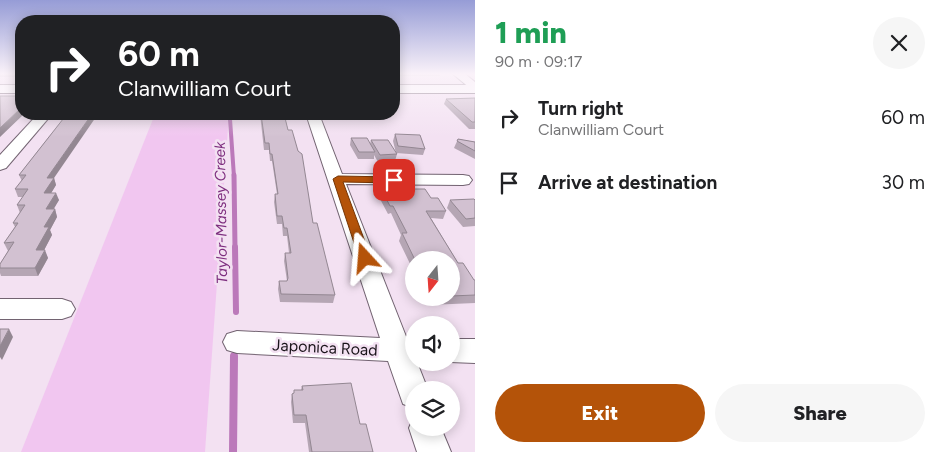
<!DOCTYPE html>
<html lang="en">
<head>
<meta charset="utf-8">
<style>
  :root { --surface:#fff; --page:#f6f6f6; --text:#202124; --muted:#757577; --accent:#b45309 }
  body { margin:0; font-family:Figtree,sans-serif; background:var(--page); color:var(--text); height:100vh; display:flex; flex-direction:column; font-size:19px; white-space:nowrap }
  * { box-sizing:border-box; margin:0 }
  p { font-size:16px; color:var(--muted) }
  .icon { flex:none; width:28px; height:28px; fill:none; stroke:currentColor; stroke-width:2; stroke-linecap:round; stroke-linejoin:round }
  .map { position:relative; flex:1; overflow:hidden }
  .side { display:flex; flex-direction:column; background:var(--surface); width:470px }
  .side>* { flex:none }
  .guide { position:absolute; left:15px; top:15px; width:385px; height:105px; border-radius:20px; box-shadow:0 2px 12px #0003; background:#202124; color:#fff; overflow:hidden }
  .needle { width:32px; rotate:197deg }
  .tools { position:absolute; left:405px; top:251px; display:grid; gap:10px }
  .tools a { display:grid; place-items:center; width:55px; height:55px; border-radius:50%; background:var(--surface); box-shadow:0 2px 12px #0003; font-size:25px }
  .pin { position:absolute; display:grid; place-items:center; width:42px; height:42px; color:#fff; margin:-21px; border-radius:10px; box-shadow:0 2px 8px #0006 }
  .me { position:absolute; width:55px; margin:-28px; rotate:341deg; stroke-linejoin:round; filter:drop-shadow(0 0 4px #0008) }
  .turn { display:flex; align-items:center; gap:18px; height:105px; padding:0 20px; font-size:22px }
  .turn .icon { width:65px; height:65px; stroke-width:2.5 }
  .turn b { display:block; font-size:35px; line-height:42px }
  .round { display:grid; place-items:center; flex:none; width:52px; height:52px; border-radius:26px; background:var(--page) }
  .overview { display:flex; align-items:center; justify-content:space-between; height:85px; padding:0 20px }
  h1 { font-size:30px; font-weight:800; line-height:38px; color:#1e9e55 }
  .primary-button { display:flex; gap:10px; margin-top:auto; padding:10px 20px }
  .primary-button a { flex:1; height:58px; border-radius:30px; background:var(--accent); color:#fff; font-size:20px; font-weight:800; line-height:58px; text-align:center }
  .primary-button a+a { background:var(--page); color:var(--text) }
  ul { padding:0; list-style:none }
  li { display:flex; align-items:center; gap:15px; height:65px; padding:0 20px }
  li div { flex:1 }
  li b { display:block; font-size:19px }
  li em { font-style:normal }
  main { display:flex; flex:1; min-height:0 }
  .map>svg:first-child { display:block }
</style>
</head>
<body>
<main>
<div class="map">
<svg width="475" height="452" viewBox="0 0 475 452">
  <rect width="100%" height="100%" fill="#f3e1f2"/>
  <polygon fill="#f1c6f0" points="155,114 229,114 205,452 21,452"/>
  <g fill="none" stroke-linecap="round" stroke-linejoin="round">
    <polyline stroke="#bb79ba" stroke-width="3" points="230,114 230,120"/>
    <polyline stroke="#bb79ba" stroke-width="4" points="230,119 234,177"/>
    <polyline stroke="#bb79ba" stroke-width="5" points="234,175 235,248"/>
    <polyline stroke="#bb79ba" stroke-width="6" points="235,247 236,312"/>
    <polyline stroke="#bb79ba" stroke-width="8" points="233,452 234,356"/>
    <g stroke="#726371" stroke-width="2">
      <g id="minor">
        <polygon points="453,74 465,74 475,82 475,90 471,89"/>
        <polygon points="38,114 52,114 6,168 0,170 0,155"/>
        <polygon points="306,114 319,114 342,174 463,175 469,176 472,180 469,184 463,185 346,184 407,339 414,339 414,362 417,362 428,390 414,390 414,408 403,404 388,361 237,353 227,350 223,342 227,334 237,331 380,338"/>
        <polygon points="0,299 62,299 71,302 75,309 71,316 62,319 0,319"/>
        <polygon points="451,339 475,339 475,363 450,362"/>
        <polygon points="414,416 414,428 441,428 451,452 417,452 409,428"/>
      </g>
    </g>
    <g stroke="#726371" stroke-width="2">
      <g id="major">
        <rect x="0" y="85" width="21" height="8"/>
        <rect x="394" y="85" width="81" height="8"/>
      </g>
    </g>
    <use href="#minor" fill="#fff" fill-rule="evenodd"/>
    <use href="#major" fill="#fff" fill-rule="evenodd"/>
  </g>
  <g fill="#b5a6b4">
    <rect x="0" y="74" width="21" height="3"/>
    <rect x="394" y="74" width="46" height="2"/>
    <polygon points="475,98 475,129 469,129 444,104 446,99"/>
    <polygon points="67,114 54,178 56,185 51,193 59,200 53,209 55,209 57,217 50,230 52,235 44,250 48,258 38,276 1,276 0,273 0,264 8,251 4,243 15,227 13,223 20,213 17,205 23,197 18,197 15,189 22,181 19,175"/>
    <polygon points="260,114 284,114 288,130 313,223 335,295 333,303 280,302 278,289 279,281 287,281 284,261 285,253 289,253 287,236 283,236 282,224 277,224 274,202 275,194 277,194 272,161 270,161 269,150 264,150"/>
    <polygon points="395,134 425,149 423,155 396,153 397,154 395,161 378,162 374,155 374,159 358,159 350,145 351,138 370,144 371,140 396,153 393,141"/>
    <polygon points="458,139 475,142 475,159 454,148"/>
    <polygon points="381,189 431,198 446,211 443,219 431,218 458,263 474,280 475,280 475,303 429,305 426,298 451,298 451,260 414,260 414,272 399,241 401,235 391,213 388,214 379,197"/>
    <polygon points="450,200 475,200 475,226 463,227 447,208"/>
    <polygon points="302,386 360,424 373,452 309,452 305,423 293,423 291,402 292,394 294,393 294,390 301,390"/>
  </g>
  <g fill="#938792">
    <polygon points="21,108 21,114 24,114 0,137 0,128"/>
    <polygon points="92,114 98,114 54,178 56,185 47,200 44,193 47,178"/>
    <polygon points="56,193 59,200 49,217 46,209"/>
    <polygon points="55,209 57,217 50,230 52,235 40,258 36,250 44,227"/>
    <polygon points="45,250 48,258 38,276 35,268"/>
    <polygon points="9,329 13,337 2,360 0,357 0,346"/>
  </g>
  <g fill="#d2c1d1" stroke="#938792">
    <polygon points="0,96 21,96 21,108 0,128"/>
    <polygon points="475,98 475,122 472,122 446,99"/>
    <polygon points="67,114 92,114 47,178 54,178 44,193 56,193 46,209 55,209 44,227 49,227 36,250 45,250 35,268 0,268 0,264 14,242 4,243 18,223 13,223 25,205 17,205 28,189 15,189 26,175 19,175"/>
    <polygon points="261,114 284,114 288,130 292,130 298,151 302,154 313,223 317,223 335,295 281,294 279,281 287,281 288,278 285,253 291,253 287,228 284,228 282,216 277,216 275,194 278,194 272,154 270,154 269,143 265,143"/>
    <polygon points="395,134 420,135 425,149 398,146"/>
    <polygon points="351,138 367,138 375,152 359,152"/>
    <polygon points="458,139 475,142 475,151 457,141"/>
    <polygon points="371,140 388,140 397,154 380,155"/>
    <polygon points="381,189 425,189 431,198 438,198 446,211 426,211 458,263 463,263 474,280 475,280 475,295 451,296 451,260 415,260 402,233 407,233 393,206 390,206"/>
    <polygon points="474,199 475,200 475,218 466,219 450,200"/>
    <polygon points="0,329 9,329 0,346"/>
    <polygon points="351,383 360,424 366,424 373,452 312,452 306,415 294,415 292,394 294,393 294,390 303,390 302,386"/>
  </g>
  <linearGradient id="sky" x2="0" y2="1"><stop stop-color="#969cd6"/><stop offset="0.54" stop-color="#faf2f9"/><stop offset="1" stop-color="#faf2f9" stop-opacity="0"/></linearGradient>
  <rect width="475" height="137" fill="url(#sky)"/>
  <polygon fill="#b45309" stroke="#753606" points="338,176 394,177 399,180 394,183 343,182 371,258 370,261 361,261 359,258 333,179"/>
  <g text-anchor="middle" stroke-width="5" stroke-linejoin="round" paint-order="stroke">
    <g font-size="15" font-style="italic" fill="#7e2f7f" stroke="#f3e1f2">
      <text transform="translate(221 213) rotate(-91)" y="5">Taylor-Massey Creek</text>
    </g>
    <g font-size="16" fill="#191319" stroke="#f3e1f2">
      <text transform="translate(325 347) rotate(3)" y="6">Japonica Road</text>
    </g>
  </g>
</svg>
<div class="tools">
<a><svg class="needle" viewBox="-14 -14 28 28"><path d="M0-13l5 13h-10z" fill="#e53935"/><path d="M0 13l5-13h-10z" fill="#757577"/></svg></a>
<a><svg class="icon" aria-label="sound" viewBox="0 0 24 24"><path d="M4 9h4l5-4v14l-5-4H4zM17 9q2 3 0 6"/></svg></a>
<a><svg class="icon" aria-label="layers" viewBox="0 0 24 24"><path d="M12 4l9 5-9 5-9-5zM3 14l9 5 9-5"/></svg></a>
</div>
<div class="pin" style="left:394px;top:180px;background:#d93025"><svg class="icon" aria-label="arrive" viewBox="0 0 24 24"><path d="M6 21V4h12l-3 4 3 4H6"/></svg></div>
<svg class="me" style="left:365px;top:258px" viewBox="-20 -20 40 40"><path d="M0-17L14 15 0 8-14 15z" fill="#b45309" stroke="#fff" stroke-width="4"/></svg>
<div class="guide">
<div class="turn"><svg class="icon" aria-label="right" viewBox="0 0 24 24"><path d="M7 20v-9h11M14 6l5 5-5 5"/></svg><div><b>60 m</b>Clanwilliam Court</div></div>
</div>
</div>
<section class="side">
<div class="overview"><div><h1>1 min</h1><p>90 m · 09:17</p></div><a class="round"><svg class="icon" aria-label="close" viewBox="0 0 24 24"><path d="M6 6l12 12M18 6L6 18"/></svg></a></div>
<ul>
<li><svg class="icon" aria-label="right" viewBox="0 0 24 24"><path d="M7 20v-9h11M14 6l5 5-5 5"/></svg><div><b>Turn right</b><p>Clanwilliam Court</p></div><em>60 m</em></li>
<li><svg class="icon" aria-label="arrive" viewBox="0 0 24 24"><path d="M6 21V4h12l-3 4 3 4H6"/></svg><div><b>Arrive at destination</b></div><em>30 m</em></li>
</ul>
<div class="primary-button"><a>Exit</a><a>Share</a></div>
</section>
</main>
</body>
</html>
